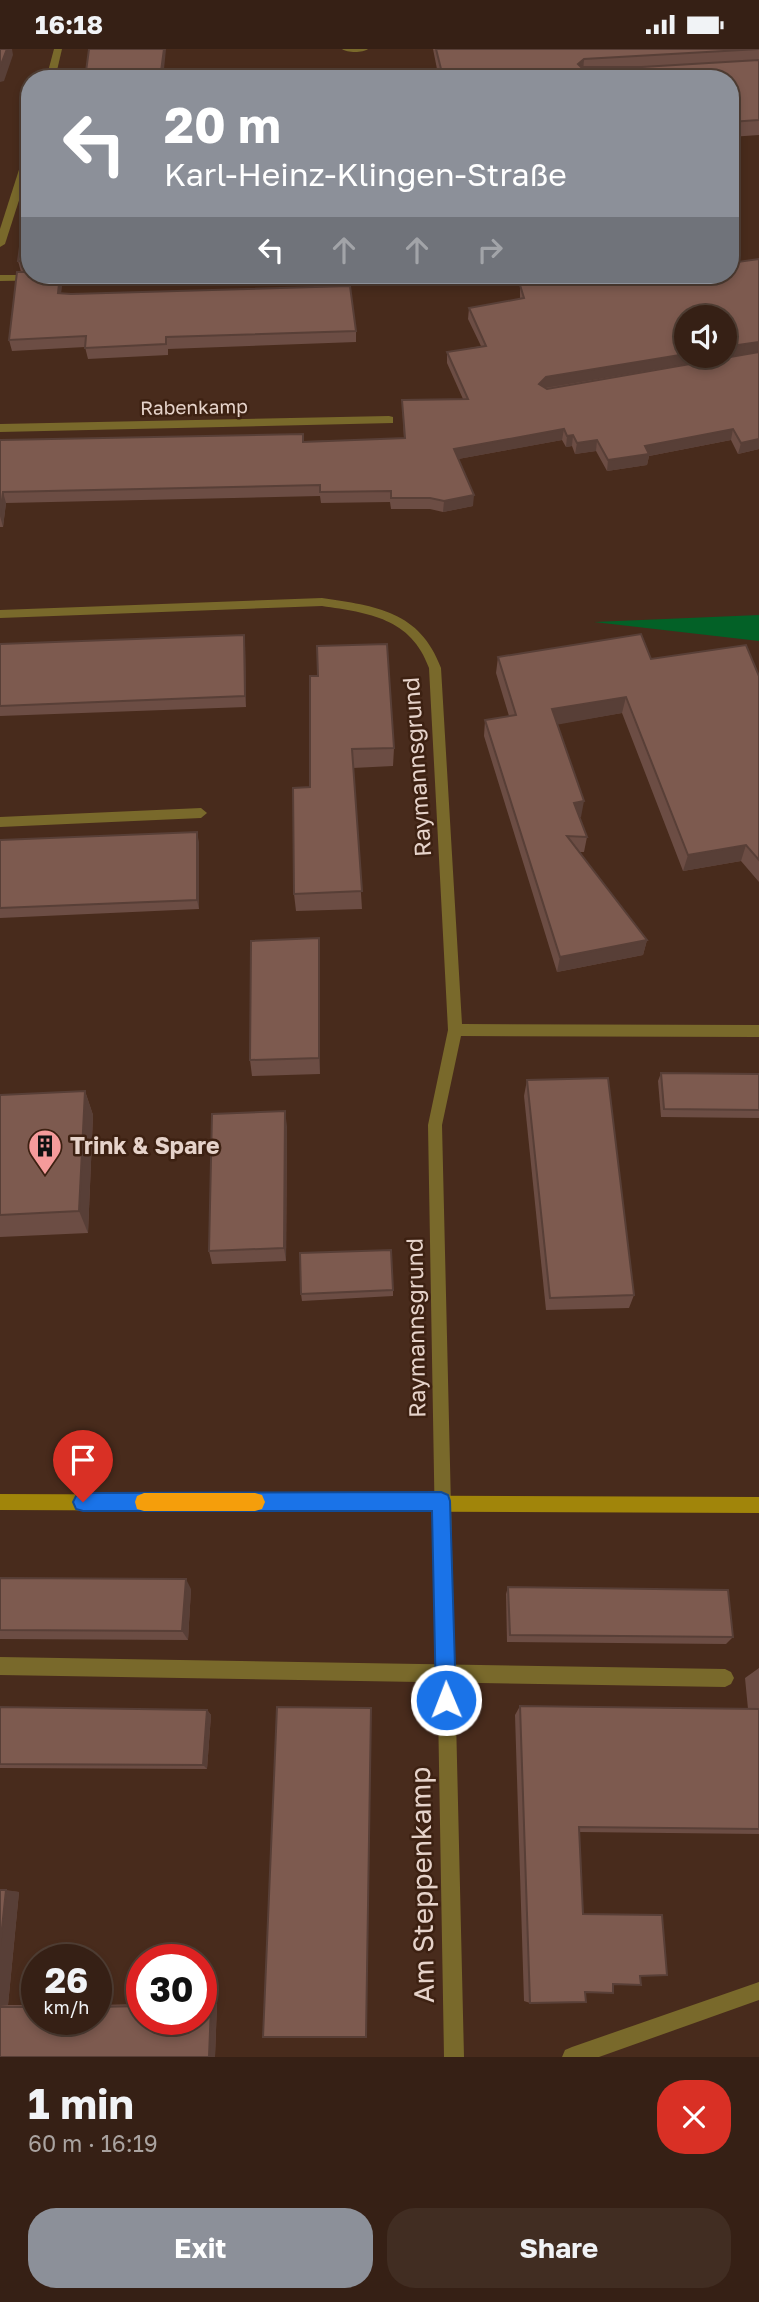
<!DOCTYPE html>
<html lang="en">
<head>
<meta charset="utf-8">
<style>
  :root { --surface:#362015; --page:#412d22; --text:#f1f3f6; --muted:#aaa3a0; --line:#503e34; --accent:#8c9099 }
  body { margin:0; font-family:"Golos Text",sans-serif; background:var(--page); color:var(--text); height:100vh; display:flex; flex-direction:column; font-size:26px; white-space:nowrap }
  * { box-sizing:border-box; margin:0 }
  p { font-size:23px; color:var(--muted) }
  .icon { flex:none; width:38px; height:38px; fill:none; stroke:currentColor; stroke-width:2; stroke-linecap:round; stroke-linejoin:round }
  .map { position:relative; height:2008px; overflow:hidden }
  .drawer { display:flex; flex-direction:column; background:var(--surface); flex:1 }
  .drawer>* { flex:none }
  .top-card { position:absolute; left:21px; top:21px; width:718px; height:214px; border-radius:28px; box-shadow:0 4px 10px #0003,0 0 0 2px var(--line); background:#8c9099; color:#fff; overflow:hidden }
  .controls { position:absolute; left:674px; top:256px; display:grid; gap:14px }
  .controls a { display:grid; place-items:center; width:63px; height:63px; border-radius:50%; background:var(--surface); box-shadow:0 4px 10px #0003,0 0 0 2px var(--line); font-size:35px }
  .speed { position:absolute; left:21px; top:1895px; display:flex; gap:14px; font-size:35px; font-weight:700; text-align:center }
  .speed>* { display:grid; place-content:center; width:91px; height:91px; border-radius:50%; background:var(--surface); box-shadow:0 4px 10px #0003,0 0 0 2px var(--line); line-height:1 }
  .speed small { font-size:18px; font-weight:400 }
  .speed .limit { border:10px solid #d22; background:#fff; color:#111 }
  .pin { position:absolute; display:grid; place-items:center; width:60px; height:60px; color:#fff; margin:-72px -30px; border-radius:50% 50% 50% 0; rotate:-45deg; box-shadow:0 0 7px #0007 }
  .pin .icon { rotate:45deg }
  .me { position:absolute; width:77px; margin:-38px; rotate:359deg; stroke-linejoin:round; filter:drop-shadow(0 0 5px #0008) }
  .turn { display:flex; align-items:center; gap:24px; height:147px; padding:0 28px; font-size:32px }
  .turn .icon { width:91px; height:91px; stroke-width:2.5 }
  .turn b { display:block; font-size:49px; line-height:60px }
  .lanes { display:flex; align-items:center; height:66px; padding:0 28px; background:#0003; justify-content:center; gap:35px; direction:ltr }
  .lanes .off { opacity:.35 }
  .round { display:grid; place-items:center; flex:none; width:74px; height:74px; border-radius:28px; background:var(--page) }
  .overview { display:flex; align-items:center; justify-content:space-between; height:119px; padding:0 28px }
  h1 { font-size:42px; font-weight:700; line-height:52px }
  .action { display:flex; gap:14px; margin-top:auto; padding:14px 28px }
  .action a { flex:1; height:80px; border-radius:28px; background:var(--accent); color:#fff; font-size:28px; font-weight:700; line-height:80px; text-align:center }
  .action a+a { background:var(--page); color:var(--text) }
  .status { display:flex; justify-content:space-between; align-items:center; height:49px; padding:0 35px; background:var(--surface); direction:ltr }
  .status svg { height:19px; fill:currentColor }
  .map>svg:first-child { display:block }
</style>
</head>
<body>
<div class="status"><b>16:18</b><svg viewBox="0 0 49 12"><path d="M0 12V9h3v3zM5 12V6h3v6zM10 12V3h3v9zM15 12V0h3v12zM26 1h20v11H26zM47 4h2v5h-2z"/></svg></div>
<div class="map">
<svg width="759" height="2008" viewBox="0 0 759 2008">
  <rect width="100%" height="100%" fill="#482b1c"/>
  <polygon fill="#036127" points="759,566 759,592 594,573"/>
  <g fill="none" stroke-linecap="round" stroke-linejoin="round">
    <g fill="#79692b" fill-rule="evenodd">
      <polygon points="201,759 207,764 201,769 0,778 0,768"/>
      <polygon points="0,1608 725,1620 731,1623 734,1629 731,1635 725,1638 0,1626"/>
    </g>
    <g fill="#79692b" fill-rule="evenodd">
      <polygon points="54,0 62,0 55,30 46,30"/>
      <path d="M 342,0 L 368,0 C 363,4 347,4 342,0 Z"/>
      <polygon points="30,99 30,117 5,195 0,198 0,180 25,102"/>
      <polygon points="0,226 169,226 164,229 0,232"/>
      <polygon points="389,367 393,368 393,374 0,383 0,375"/>
      <path d="M 322,549 C 376,557 420,562 441,619 L 462,975 L 759,976 L 759,988 L 461,987 L 442,1076 L 464,2008 L 444,2008 L 428,1076 L 448,981 L 429,619 C 411,569 369,564 322,557 L 0,569 L 0,561 Z"/>
      <polygon points="759,1933 759,1951 599,2008 562,2008 565,2001 572,1998"/>
    </g>
    <polygon fill="#a1850a" fill-rule="evenodd" points="0,1445 759,1448 759,1464 0,1461"/>
  </g>
  <g fill="#6c4d44">
    <polygon points="433,0 759,0 759,86 730,88 730,30 439,30"/>
    <polygon points="30,190 30,226 61,226 62,233 61,244 356,282 356,293 168,300 168,306 88,310 85,298 12,302 9,291 21,223 18,212"/>
    <polygon points="759,210 759,400 738,405 731,391 649,407 647,416 607,422 596,402 575,405 572,397 566,398 562,391 458,410 473,457 443,463 430,460 391,460 390,453 321,454 320,447 6,454 3,478 0,478 0,391 304,392 404,390 402,351 463,350 447,314 447,303 481,297 468,270 469,259 520,250 520,236 645,229"/>
    <polygon points="0,595 245,596 246,658 0,667"/>
    <polygon points="498,608 651,610 759,627 759,833 741,812 683,822 622,664 557,675 581,768 579,768 587,788 584,803 579,803 647,891 643,906 557,923 484,687 485,671 509,667 496,624"/>
    <polygon points="310,627 394,699 393,717 353,719 362,860 296,862 294,845 310,738"/>
    <polygon points="0,791 199,793 199,860 0,869"/>
    <polygon points="319,889 320,906 320,1025 252,1027 250,1011"/>
    <polygon points="661,1024 759,1025 759,1069 661,1068 658,1032"/>
    <polygon points="527,1031 634,1246 629,1259 546,1261 524,1047"/>
    <polygon points="85,1042 93,1066 88,1184 0,1188 0,1046"/>
    <polygon points="287,1077 286,1212 212,1215 209,1202"/>
    <polygon points="393,1241 393,1247 302,1252 301,1245"/>
    <polygon points="0,1529 191,1540 188,1591 0,1590"/>
    <polygon points="508,1538 733,1588 726,1595 507,1593 506,1545"/>
    <polygon points="759,1619 759,1785 579,1783 583,1865 640,1927 585,1943 530,1954 524,1952 515,1666 520,1657 748,1660 745,1629"/>
    <polygon points="0,1658 207,1661 211,1666 207,1720 0,1719"/>
    <polygon points="0,1841 19,1843 8,1956 37,1956 37,1970 96,1970 96,1956 142,1955 142,1970 201,1970 201,1955 217,1955 215,2008 0,2008"/>
  </g>
  <g fill="#583f37">
    <polygon points="7,0 12,0 13,6 4,32 0,33 0,18"/>
    <polygon points="164,0 166,0 163,30 160,30"/>
    <polygon points="584,10 583,24 578,15"/>
    <polygon points="60,226 61,226 62,233 60,255 58,244"/>
    <polygon points="759,293 759,303 545,339 539,335 546,328 686,305 686,306 724,306 724,298"/>
    <polygon points="564,380 562,391 453,411 454,400"/>
    <polygon points="733,380 731,391 649,407 647,416 607,422 608,411 645,397"/>
    <polygon points="573,386 572,397 566,398 567,387"/>
    <polygon points="759,390 759,400 738,405 741,394"/>
    <polygon points="597,391 596,402 575,405 577,394"/>
    <polygon points="3,443 6,454 3,478 0,467"/>
    <polygon points="474,446 473,457 443,463 444,452"/>
    <polygon points="244,586 245,596 246,658 245,647"/>
    <polygon points="626,648 622,664 550,677 552,660"/>
    <polygon points="584,752 581,768 571,770 574,754"/>
    <polygon points="197,783 199,793 199,860 197,851"/>
    <polygon points="746,796 741,812 683,822 688,806"/>
    <polygon points="319,889 320,906 320,1025 319,1009"/>
    <polygon points="647,891 643,906 557,923 560,908"/>
    <polygon points="85,1042 93,1066 88,1184 79,1162"/>
    <polygon points="285,1062 287,1077 286,1212 284,1199"/>
    <polygon points="186,1530 191,1540 188,1591 182,1582"/>
    <polygon points="207,1661 211,1666 207,1720 203,1716"/>
    <polygon points="6,1841 19,1843 8,1956 0,1957 0,1898"/>
    <polygon points="217,1955 215,2008 209,2008 211,1957"/>
  </g>
  <g fill="#7d5a4f" stroke="#583f37" stroke-width="2">
    <polygon points="0,0 7,0 0,18"/>
    <polygon points="89,0 164,0 160,30 85,30"/>
    <polygon points="436,0 759,0 584,10 578,15 581,18 642,18 759,11 759,71 730,73 730,30 447,30 445,24 442,24"/>
    <polygon points="21,190 30,190 30,212 18,212"/>
    <polygon points="759,210 759,293 724,298 724,268 686,268 686,305 546,328 539,335 547,340 759,303 759,390 741,394 733,380 645,397 649,405 608,411 597,391 577,394 573,386 567,387 564,380 454,400 474,446 444,452 430,449 391,449 391,442 320,443 320,436 3,443 0,467 0,391 303,385 303,393 405,389 402,351 468,350 447,303 486,297 469,259 524,249 520,236 580,226 643,226 645,229 662,226 730,226 730,214"/>
    <polygon points="17,223 30,223 30,226 60,226 58,244 71,245 350,237 356,282 166,288 166,295 85,299 86,287 9,291"/>
    <polygon points="641,585 651,610 746,596 759,627 759,811 746,796 688,806 626,648 552,660 584,752 574,754 587,788 567,787 647,891 560,908 485,671 516,666 498,608"/>
    <polygon points="244,586 245,647 0,657 0,595"/>
    <polygon points="387,595 394,699 352,700 362,842 294,845 293,739 310,738 310,627 318,627 317,597"/>
    <polygon points="197,783 197,851 0,859 0,791"/>
    <polygon points="319,889 319,1009 250,1011 251,892"/>
    <polygon points="661,1024 759,1025 759,1061 664,1060"/>
    <polygon points="608,1029 634,1246 550,1249 527,1031"/>
    <polygon points="85,1042 79,1162 0,1166 0,1046"/>
    <polygon points="285,1062 284,1199 209,1202 212,1065"/>
    <polygon points="391,1201 393,1241 301,1245 300,1204"/>
    <polygon points="0,1529 186,1530 182,1582 0,1581"/>
    <polygon points="508,1538 728,1541 733,1588 510,1586"/>
    <polygon points="520,1657 759,1660 759,1780 579,1778 583,1865 662,1866 667,1926 640,1927 641,1936 613,1935 613,1944 585,1943 586,1953 530,1954"/>
    <polygon points="0,1658 207,1661 203,1716 0,1715"/>
    <polygon points="277,1658 371,1659 366,1988 263,1988"/>
    <polygon points="0,1841 6,1841 0,1898"/>
    <polygon points="142,1957 142,1970 201,1970 201,1957 211,1957 209,2008 0,2008 0,1958 37,1958 37,1970 96,1970 96,1958"/>
  </g>
  <polygon fill="#1a73e8" stroke="#114b97" stroke-width="2" points="441,1443 448,1446 450,1452 456,1651 453,1658 446,1661 439,1658 436,1651 432,1462 83,1462 76,1460 73,1453 76,1447 83,1444"/>
  <polygon fill="#f59e0b" points="144,1444 255,1444 262,1446 265,1453 262,1460 255,1462 144,1462 137,1460 135,1453 137,1447"/>
  <defs>
    <g id="building-pin" transform="scale(1.75)"><path d="M0 17L-7.5 6A9.5 9.5 0 1 1 7.5 6Z" fill="#f59b9b" stroke="#3d2112"/><path d="M-4-6H4V6H1V3H-1V6H-4ZM-2.5-4.3h1.7v1.8h-1.7ZM.8-4.3h1.7v1.8H.8ZM-2.5-1h1.7V.8h-1.7ZM.8-1h1.7V.8H.8Z" fill="#111"/></g>
  </defs>
  <g fill-rule="evenodd">
    <use href="#building-pin" x="45" y="1097"/>
  </g>
  <g text-anchor="middle" stroke-width="5" stroke-linejoin="round" paint-order="stroke">
    <g font-size="19" fill="#e6d3ca" stroke="#3d2112">
      <text transform="translate(194 358) rotate(-1)" y="7">Rabenkamp</text>
    </g>
    <g font-size="23" fill="#e6d3ca" stroke="#3d2112">
      <text transform="translate(417 718) rotate(-94)" y="8">Raymannsgrund</text>
      <text transform="translate(416 1279) rotate(-91)" y="8">Raymannsgrund</text>
    </g>
    <g font-size="23" font-weight="bold" fill="#e6d3ca" stroke="#3d2112" text-anchor="start">
      <text x="70" y="1105">Trink &amp; Spare</text>
    </g>
    <g font-size="28" fill="#e6d3ca" stroke="#3d2112">
      <text transform="translate(422 1836) rotate(-91)" y="10">Am Steppenkamp</text>
    </g>
  </g>
</svg>
<div class="controls">
<a><svg class="icon" aria-label="sound" viewBox="0 0 24 24"><path d="M4 9h4l5-4v14l-5-4H4zM17 9q2 3 0 6"/></svg></a>
</div>
<div class="speed"><div>26<small>km/h</small></div><div class="limit">30</div></div>
<div class="pin" style="left:83px;top:1453px;background:#d93025"><svg class="icon" aria-label="arrive" viewBox="0 0 24 24"><path d="M6 21V4h12l-3 4 3 4H6"/></svg></div>
<svg class="me" style="left:446px;top:1651px" viewBox="-20 -20 40 40"><circle r="17" fill="#1a73e8" stroke="#fff" stroke-width="3"/><path d="M0-11L8 9 0 5-8 9z" fill="#fff"/></svg>
<div class="top-card">
<div class="turn"><svg class="icon" aria-label="left" viewBox="0 0 24 24"><path d="M17 20v-9H6M10 6l-5 5 5 5"/></svg><div><b>20 m</b>Karl-Heinz-Klingen-Straße</div></div>
<div class="lanes"><svg class="icon" aria-label="left" viewBox="0 0 24 24"><path d="M17 20v-9H6M10 6l-5 5 5 5"/></svg><svg class="icon off" aria-label="ahead" viewBox="0 0 24 24"><path d="M12 20V5M6 11l6-6 6 6"/></svg><svg class="icon off" aria-label="ahead" viewBox="0 0 24 24"><path d="M12 20V5M6 11l6-6 6 6"/></svg><svg class="icon off" aria-label="right" viewBox="0 0 24 24"><path d="M7 20v-9h11M14 6l5 5-5 5"/></svg></div>
</div>
</div>
<section class="drawer">
<div class="overview"><div><h1>1 min</h1><p>60 m · 16:19</p></div><a class="round" style="background:#d93025;color:#fff"><svg class="icon" aria-label="close" viewBox="0 0 24 24"><path d="M6 6l12 12M18 6L6 18"/></svg></a></div>
<div class="action"><a>Exit</a><a>Share</a></div>
</section>
</body>
</html>
